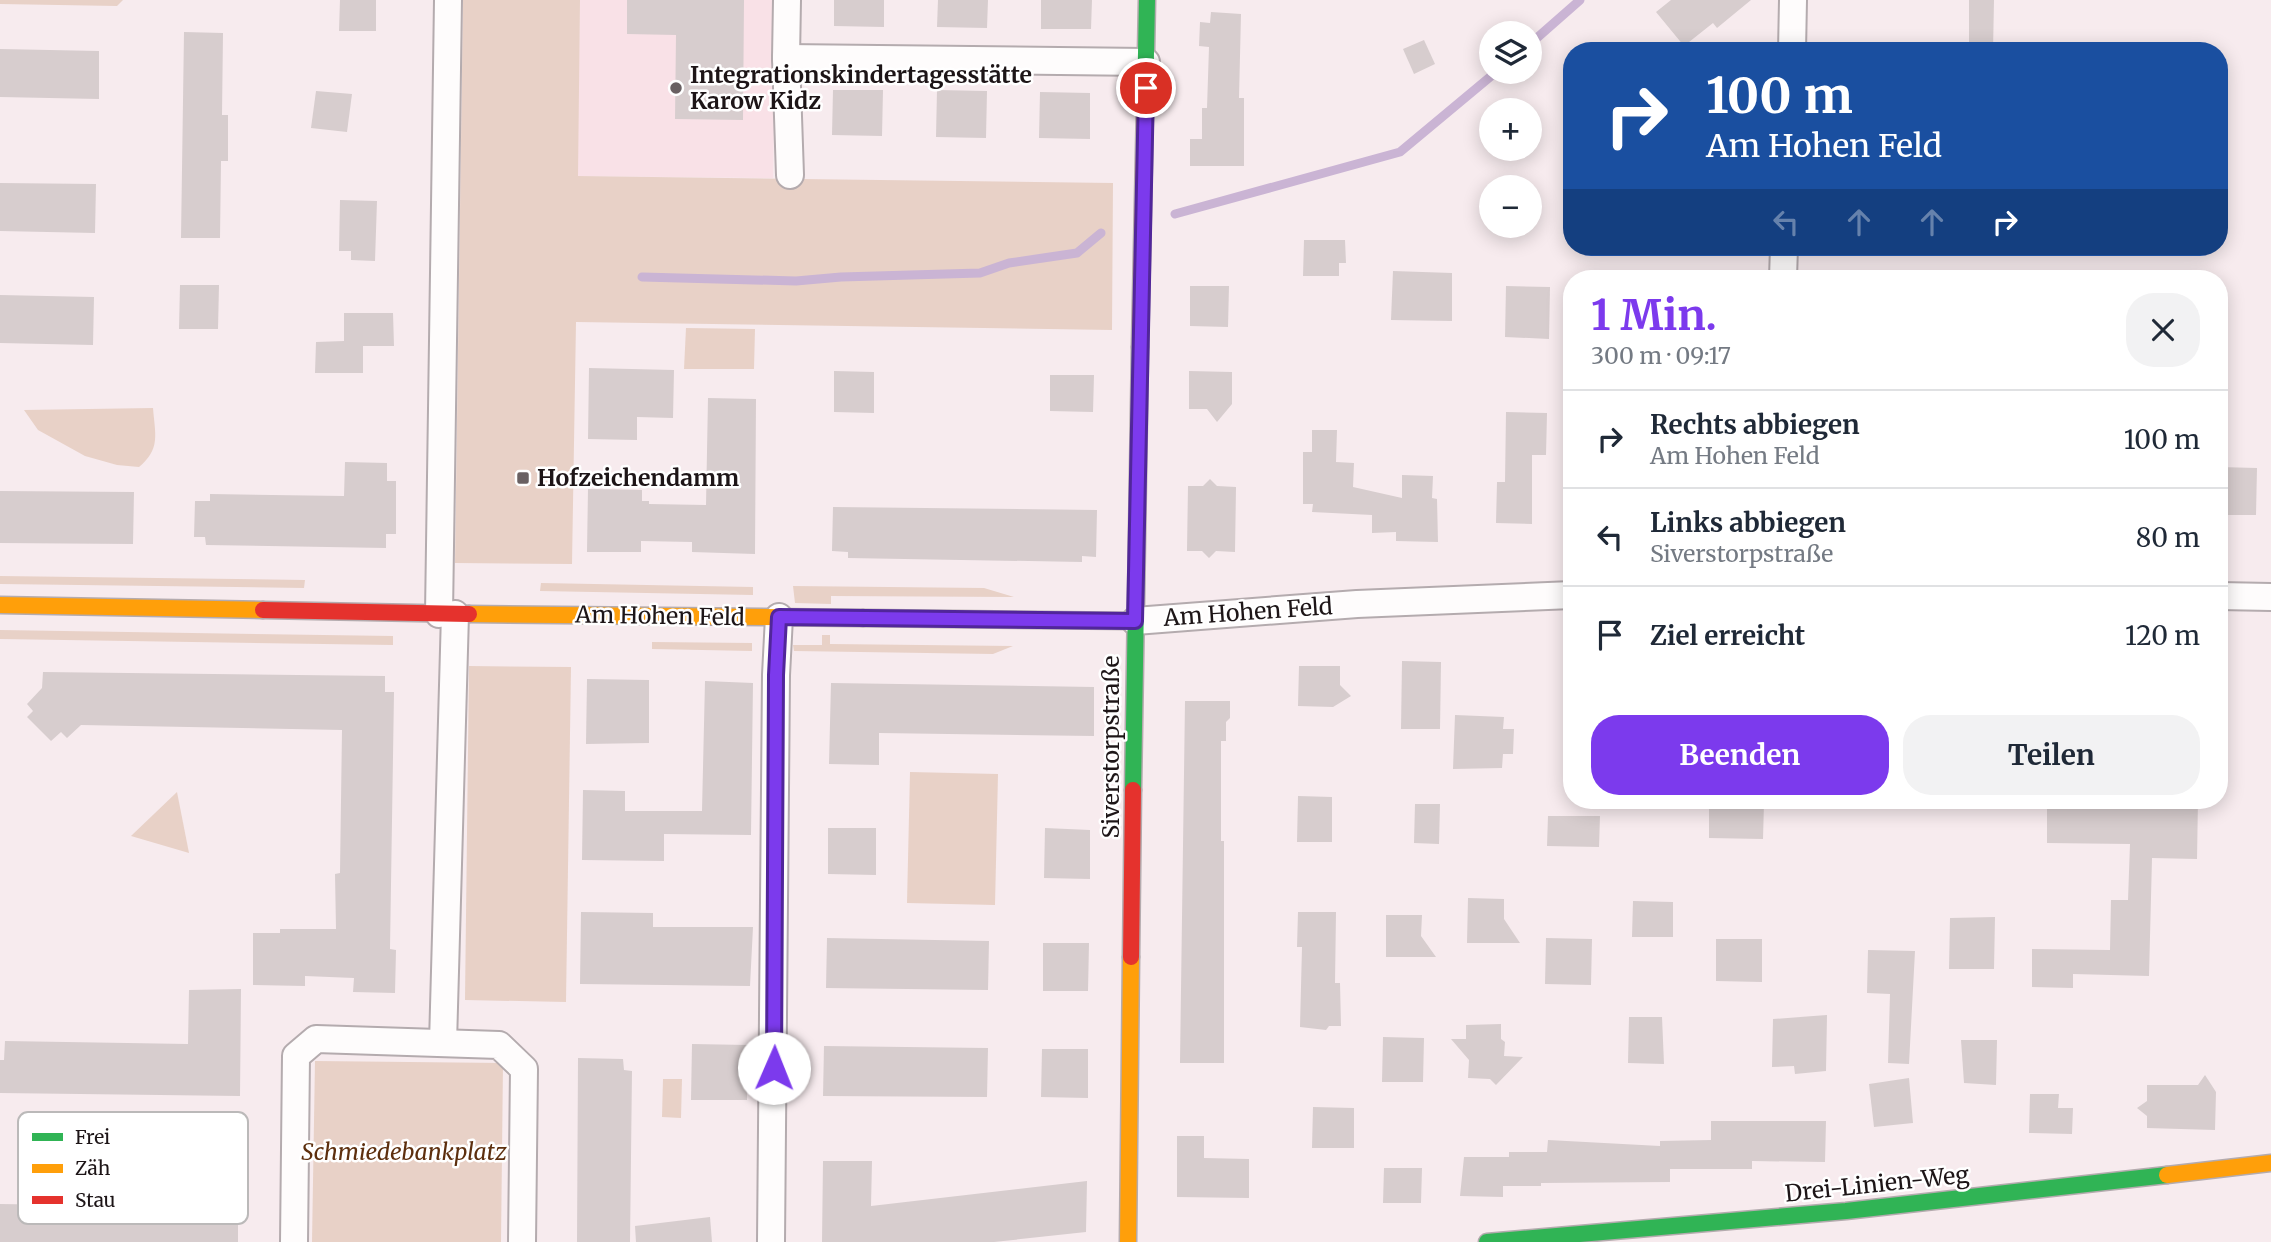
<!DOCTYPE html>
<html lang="de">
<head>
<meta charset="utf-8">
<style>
  :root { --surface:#fff; --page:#f2f2f3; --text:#1f2937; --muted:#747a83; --line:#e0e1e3; --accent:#7c3aed }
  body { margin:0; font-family:Merriweather,serif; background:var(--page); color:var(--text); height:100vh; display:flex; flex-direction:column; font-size:26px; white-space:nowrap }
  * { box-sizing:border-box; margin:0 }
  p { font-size:23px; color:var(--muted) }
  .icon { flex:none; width:38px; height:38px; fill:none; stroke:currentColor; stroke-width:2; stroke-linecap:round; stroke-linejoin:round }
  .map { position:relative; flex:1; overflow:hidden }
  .panel { position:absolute; left:1563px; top:270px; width:665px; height:539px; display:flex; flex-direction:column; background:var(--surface); border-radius:28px; box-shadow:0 4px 18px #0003 }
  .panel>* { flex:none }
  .banner { position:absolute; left:1563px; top:42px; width:665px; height:214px; border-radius:28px; box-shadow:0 4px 18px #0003; background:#1a4fa0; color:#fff; overflow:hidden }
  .controls { position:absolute; left:1479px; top:21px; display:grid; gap:14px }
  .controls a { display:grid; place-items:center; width:63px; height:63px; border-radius:50%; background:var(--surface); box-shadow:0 4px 18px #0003; font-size:35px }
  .pin { position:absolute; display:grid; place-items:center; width:60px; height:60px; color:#fff; margin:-30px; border:4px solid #fff; border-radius:50%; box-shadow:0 2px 7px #0007 }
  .me { position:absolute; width:77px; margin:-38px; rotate:1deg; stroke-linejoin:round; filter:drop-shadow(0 0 5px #0008) }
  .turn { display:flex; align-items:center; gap:24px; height:147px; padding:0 28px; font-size:32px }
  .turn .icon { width:91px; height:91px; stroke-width:2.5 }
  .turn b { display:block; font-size:49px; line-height:60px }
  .lanes { display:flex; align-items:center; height:66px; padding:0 28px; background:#0003; justify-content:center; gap:35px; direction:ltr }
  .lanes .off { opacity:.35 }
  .round { display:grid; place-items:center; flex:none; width:74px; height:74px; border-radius:28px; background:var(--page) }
  .headline { display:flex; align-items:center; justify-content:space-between; height:119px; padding:0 28px }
  h1 { font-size:42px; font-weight:700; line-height:52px; color:var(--accent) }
  .action { display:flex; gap:14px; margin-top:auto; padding:14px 28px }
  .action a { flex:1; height:80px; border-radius:28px; background:var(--accent); color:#fff; font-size:28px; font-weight:700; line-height:80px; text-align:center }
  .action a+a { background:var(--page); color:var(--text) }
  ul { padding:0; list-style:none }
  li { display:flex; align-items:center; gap:21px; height:98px; padding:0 28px; border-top:2px solid var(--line) }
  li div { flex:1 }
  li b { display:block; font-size:26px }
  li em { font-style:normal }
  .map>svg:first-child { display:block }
</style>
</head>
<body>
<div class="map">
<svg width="2271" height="1242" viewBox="0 0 2271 1242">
  <rect width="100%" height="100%" fill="#f7ebee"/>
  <polygon fill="#f9e1e7" points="580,0 776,0 773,178 577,176"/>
  <g fill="#e8d1c7">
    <polygon points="0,0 123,0 117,6 0,4"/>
    <polygon points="463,0 580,0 578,176 1113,183 1112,330 576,322 572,564 455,563"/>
    <polygon points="686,328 755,329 754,369 684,369"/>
    <path d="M 153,408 C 155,434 161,449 139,467 L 117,465 L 85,456 L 38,430 L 24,410 Z"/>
    <polygon points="0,576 305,580 304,588 0,584"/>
    <polygon points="541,583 753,587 753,595 540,591"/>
    <polygon points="793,586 984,588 1014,597 831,596 831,604 795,603"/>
    <polygon points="0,630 393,636 393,645 0,639"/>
    <polygon points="822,635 830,635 830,644 1013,646 993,654 794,651 793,645 822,645"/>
    <polygon points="652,642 752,643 752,651 652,649"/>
    <polygon points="469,666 571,667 566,1002 465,1000"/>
    <polygon points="910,772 998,774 995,905 907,903"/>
    <polygon points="177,792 189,853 131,836"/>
    <polygon points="315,1061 503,1063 501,1242 312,1242"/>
    <polygon points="663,1079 682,1079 681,1118 662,1117"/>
  </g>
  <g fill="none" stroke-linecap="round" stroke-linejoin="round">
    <g stroke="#cab4d4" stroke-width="9">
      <polyline points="1530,44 1580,0"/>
      <polyline points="1175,214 1400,152 1496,72"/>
      <polyline points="642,277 796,281 841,277 980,273 1009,263 1077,253 1101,233"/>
    </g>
  </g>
  <g fill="#d7cdce">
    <polygon points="340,0 376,0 376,31 339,31"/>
    <polygon points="627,0 744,0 743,120 675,119 676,35 627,34"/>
    <polygon points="834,0 884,0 884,27 834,26"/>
    <polygon points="938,0 988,0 987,28 937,27"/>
    <polygon points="1041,0 1092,0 1091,29 1041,29"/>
    <polygon points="1671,0 1751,0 1717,28 1713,23 1684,46 1656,12"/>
    <polygon points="1969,0 1994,0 1993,51 1969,51"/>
    <polygon points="1211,12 1241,14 1239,98 1244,98 1244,166 1190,166 1190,139 1202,139 1202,108 1207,108 1209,47 1199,46 1200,22 1210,23"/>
    <polygon points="184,32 223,33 222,115 228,115 228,161 221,161 220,238 181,238"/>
    <polygon points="1424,40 1435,64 1414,74 1403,49"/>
    <polygon points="0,49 99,51 99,99 0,97"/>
    <polygon points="833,90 883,90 882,136 832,135"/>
    <polygon points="937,90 987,91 986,138 936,137"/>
    <polygon points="316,91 352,94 347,132 311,128"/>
    <polygon points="1040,92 1090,93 1090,139 1039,138"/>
    <polygon points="0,183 96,184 95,233 0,231"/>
    <polygon points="340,200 377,201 375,261 351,260 351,251 339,251"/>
    <polygon points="1304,240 1345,240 1346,263 1339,263 1339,276 1303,276"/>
    <polygon points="1393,271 1452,273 1452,321 1391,320"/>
    <polygon points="180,285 219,285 218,329 179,329"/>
    <polygon points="1190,286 1229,286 1228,327 1190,326"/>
    <polygon points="1506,286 1550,287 1549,339 1505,337"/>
    <polygon points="0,295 94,297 93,345 0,343"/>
    <polygon points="344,313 393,313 394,346 363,346 363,373 315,373 316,342 344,341"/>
    <polygon points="589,368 674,370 673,418 637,417 637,440 588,439"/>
    <polygon points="834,371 874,372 874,413 834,412"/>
    <polygon points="1189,371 1232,372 1232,404 1217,422 1207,409 1189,409"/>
    <polygon points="1050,375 1094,375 1093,412 1050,411"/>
    <polygon points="708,398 756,399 755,554 692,552 692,542 641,541 641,552 587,552 588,489 642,490 642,501 649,501 649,504 706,505"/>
    <polygon points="1506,412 1547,413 1546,455 1532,455 1532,524 1496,523 1497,482 1505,482"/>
    <polygon points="1312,430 1337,430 1336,462 1354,463 1353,487 1402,498 1402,475 1433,476 1432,498 1437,499 1438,542 1396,541 1396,532 1372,533 1372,515 1312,512 1313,504 1303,504 1303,452 1312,452"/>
    <polygon points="345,462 387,463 387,481 396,481 396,534 386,534 386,548 206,545 205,537 194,537 195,501 210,501 210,494 344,496"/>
    <polygon points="2219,467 2257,468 2256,515 2219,515"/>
    <polygon points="1210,479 1217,486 1236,487 1235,552 1216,551 1209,558 1202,551 1187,551 1188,486 1203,486"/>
    <polygon points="0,491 134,492 133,544 0,543"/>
    <polygon points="833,507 1097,510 1096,557 1082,556 1082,562 848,558 848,552 832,551"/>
    <polygon points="1402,661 1441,662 1440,729 1401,729"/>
    <polygon points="1299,666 1340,666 1340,685 1351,696 1333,707 1298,706"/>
    <polygon points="43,672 385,676 385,692 394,692 390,949 396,950 395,993 353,992 354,978 305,976 305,986 253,985 253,933 280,933 280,929 336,929 335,874 340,873 342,730 81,725 67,738 61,732 51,741 27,717 33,711 27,704 42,688"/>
    <polygon points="587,679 649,680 649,743 586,744"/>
    <polygon points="705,681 753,683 751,835 664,834 664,861 582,860 583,790 625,791 625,811 702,811"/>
    <polygon points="831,683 1094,687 1094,736 879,733 879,765 829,764"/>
    <polygon points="1185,701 1230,701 1230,718 1226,722 1226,741 1221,741 1221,841 1224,841 1224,1063 1180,1063"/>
    <polygon points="1455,715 1504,717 1503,729 1514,729 1513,754 1503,754 1502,768 1453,769"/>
    <polygon points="1298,796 1332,797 1332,842 1297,842"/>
    <polygon points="1709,800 1746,800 1746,804 1764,803 1763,839 1709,838"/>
    <polygon points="2047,800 2198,800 2197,859 2152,858 2149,976 2073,974 2073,988 2032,987 2032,949 2110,950 2111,900 2128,900 2130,844 2047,843"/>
    <polygon points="1415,804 1440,804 1439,844 1414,843"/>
    <polygon points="1548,816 1600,816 1599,847 1547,846"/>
    <polygon points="828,828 876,828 876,875 828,874"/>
    <polygon points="1045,828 1090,830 1090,879 1044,878"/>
    <polygon points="1468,898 1504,899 1504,919 1520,943 1467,943"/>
    <polygon points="1633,901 1673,902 1673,937 1632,937"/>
    <polygon points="581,912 653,913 653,927 753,927 750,986 580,984"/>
    <polygon points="1298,912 1336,912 1335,983 1340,983 1341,1026 1329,1026 1326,1030 1300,1027 1302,947 1297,947"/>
    <polygon points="1386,915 1422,915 1421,936 1436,957 1386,957"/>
    <polygon points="1995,917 1994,969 1949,969 1950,918"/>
    <polygon points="827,938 989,941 988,990 826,988"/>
    <polygon points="1546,938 1592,939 1591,985 1545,984"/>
    <polygon points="1716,939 1762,939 1762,982 1716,981"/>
    <polygon points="1043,943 1089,943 1088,991 1043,991"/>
    <polygon points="1868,950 1915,951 1909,1064 1888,1063 1890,994 1867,993"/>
    <polygon points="241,989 240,1096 0,1093 0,1060 4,1060 5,1041 188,1044 189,990"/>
    <polygon points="1827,1015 1826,1071 1795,1074 1794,1066 1772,1067 1773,1019"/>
    <polygon points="1629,1017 1662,1017 1664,1064 1628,1063"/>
    <polygon points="1501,1024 1501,1039 1505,1042 1504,1056 1523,1057 1496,1085 1490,1079 1468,1078 1469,1060 1451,1039 1466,1039 1466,1025"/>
    <polygon points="1383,1037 1424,1038 1423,1082 1382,1082"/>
    <polygon points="1961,1040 1997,1040 1996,1085 1964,1083"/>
    <polygon points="692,1044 748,1045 747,1100 691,1100"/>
    <polygon points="824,1046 988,1048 987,1097 823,1096"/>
    <polygon points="1042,1049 1088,1049 1088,1098 1041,1097"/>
    <polygon points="578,1058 623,1059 624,1070 632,1071 630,1242 577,1242"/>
    <polygon points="2205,1075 2216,1092 2215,1130 2147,1128 2147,1116 2137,1108 2147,1101 2147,1085 2198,1085"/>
    <polygon points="1909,1078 1913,1123 1874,1127 1869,1084"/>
    <polygon points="2030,1094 2059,1094 2058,1108 2073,1108 2072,1134 2029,1133"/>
    <polygon points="1313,1107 1354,1108 1354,1148 1312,1148"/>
    <polygon points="1711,1121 1826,1121 1825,1162 1752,1161 1752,1169 1670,1169 1670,1182 1541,1183 1541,1186 1503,1186 1503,1197 1460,1196 1464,1157 1509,1157 1509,1152 1547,1152 1548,1140 1660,1146 1660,1141 1711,1140"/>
    <polygon points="1177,1136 1204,1136 1204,1158 1249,1159 1249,1198 1177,1197"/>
    <polygon points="823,1161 872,1161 871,1206 1087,1181 1086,1232 994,1242 822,1242"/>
    <polygon points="1384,1168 1422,1168 1421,1203 1383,1203"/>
    <polygon points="127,1202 238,1202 238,1242 0,1242 0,1204 127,1206"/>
    <polygon points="710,1217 712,1242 636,1242 635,1226"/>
  </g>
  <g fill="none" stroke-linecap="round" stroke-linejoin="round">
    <g stroke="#b4abae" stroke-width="30">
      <g id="street">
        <polyline points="787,0 786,58 790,175"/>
        <polyline points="1792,51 1793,0"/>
        <polyline points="786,58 1146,62"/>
        <polyline points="1783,278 1784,247"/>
        <polyline points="2219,596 2271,597"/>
        <polyline points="439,614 448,0"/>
        <polyline points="1135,621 1357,604 1572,595"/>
        <polyline points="443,1043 455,614"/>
        <polyline points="294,1242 296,1056 316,1039 499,1045 524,1069 522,1242"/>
        <polyline points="771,1242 776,675 779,617"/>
      </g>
    </g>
    <g stroke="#b4abae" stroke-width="19">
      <g id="fast">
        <polyline points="1145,105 1147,0"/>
        <polyline points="1133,790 1140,347"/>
        <polyline points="1487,1242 1846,1211 2167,1175"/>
      </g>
    </g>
    <g stroke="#b4abae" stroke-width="19">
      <g id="slow">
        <polyline points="1140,347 1145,105"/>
        <polyline points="0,605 263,610"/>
        <polyline points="469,614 863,618"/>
        <polyline points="2167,1175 2271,1163"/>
        <polyline points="1128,1242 1131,957"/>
      </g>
    </g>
    <g stroke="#b4abae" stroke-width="19">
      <g id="jam">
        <polyline points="263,610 469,614"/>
        <polyline points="863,618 1135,621"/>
        <polyline points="1131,957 1133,790"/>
      </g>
    </g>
    <use href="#street" stroke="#fefcfc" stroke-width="26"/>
    <use href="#fast" stroke="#30b455" stroke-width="16"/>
    <use href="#slow" stroke="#ff9f0a" stroke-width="16"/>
    <use href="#jam" stroke="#e5322d" stroke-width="16"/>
  </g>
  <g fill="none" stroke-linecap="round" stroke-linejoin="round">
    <g stroke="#51269a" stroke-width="18">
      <polyline id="route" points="774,1068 776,675 779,617 1135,621 1146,88"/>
    </g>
    <use href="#route" stroke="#7c3aed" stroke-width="12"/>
  </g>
  <g fill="#696062" stroke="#fff" stroke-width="2.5">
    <circle cx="676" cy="88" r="7"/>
    <rect x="516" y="471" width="14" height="14" rx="3.5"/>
  </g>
  <g text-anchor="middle" stroke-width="5" stroke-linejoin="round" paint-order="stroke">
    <g font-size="23" font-weight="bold" fill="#1d1517" stroke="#fff" text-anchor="start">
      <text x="690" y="83">Integrationskindertagesstätte<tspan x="690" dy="26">Karow Kidz</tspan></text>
      <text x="537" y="486">Hofzeichendamm</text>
    </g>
    <g font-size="23" fill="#1d1517" stroke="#fff">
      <text transform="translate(1248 612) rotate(-4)" y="8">Am Hohen Feld</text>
      <text transform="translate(660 616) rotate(1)" y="8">Am Hohen Feld</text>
      <text transform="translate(1111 747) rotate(-90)" y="8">Siverstorpstraße</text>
      <text transform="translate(1877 1184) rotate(-6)" y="8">Drei-Linien-Weg</text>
    </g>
    <g font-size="23" font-style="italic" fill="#5d2f0e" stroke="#fff">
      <text x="404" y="1160">Schmiedebankplatz</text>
    </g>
  </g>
  <rect x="18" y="1112" width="230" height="112" rx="10" fill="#fff" stroke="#bbb9b9" stroke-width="2"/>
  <rect x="32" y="1133" width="31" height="8" fill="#30b455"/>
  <rect x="32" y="1164" width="31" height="9" fill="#ff9f0a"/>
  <rect x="32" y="1196" width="31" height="8" fill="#e5322d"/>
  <g font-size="19" fill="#1d1517">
    <text x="75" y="1144">Frei</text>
    <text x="75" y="1175">Zäh</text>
    <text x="75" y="1207">Stau</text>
  </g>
</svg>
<div class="controls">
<a><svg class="icon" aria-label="layers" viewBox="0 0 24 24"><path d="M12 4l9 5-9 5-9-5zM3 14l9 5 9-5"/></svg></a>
<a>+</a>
<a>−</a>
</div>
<div class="pin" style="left:1146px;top:88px;background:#d93025"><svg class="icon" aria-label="arrive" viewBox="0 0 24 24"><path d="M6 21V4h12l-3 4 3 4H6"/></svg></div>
<svg class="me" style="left:774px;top:1068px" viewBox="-20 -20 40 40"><circle r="19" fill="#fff"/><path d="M0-13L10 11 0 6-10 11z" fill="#7c3aed"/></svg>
<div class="banner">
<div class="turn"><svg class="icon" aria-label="right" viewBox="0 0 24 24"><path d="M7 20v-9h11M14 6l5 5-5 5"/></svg><div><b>100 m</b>Am Hohen Feld</div></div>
<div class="lanes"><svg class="icon off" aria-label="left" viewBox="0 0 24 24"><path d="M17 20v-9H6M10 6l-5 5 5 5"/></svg><svg class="icon off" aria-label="ahead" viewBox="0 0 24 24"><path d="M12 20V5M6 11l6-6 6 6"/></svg><svg class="icon off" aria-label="ahead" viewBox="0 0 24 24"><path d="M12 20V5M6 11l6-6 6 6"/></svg><svg class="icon" aria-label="right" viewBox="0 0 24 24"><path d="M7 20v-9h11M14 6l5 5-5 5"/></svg></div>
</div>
<section class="panel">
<div class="headline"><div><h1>1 Min.</h1><p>300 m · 09:17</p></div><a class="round"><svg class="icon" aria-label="close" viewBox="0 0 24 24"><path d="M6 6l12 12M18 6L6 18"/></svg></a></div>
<ul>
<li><svg class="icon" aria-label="right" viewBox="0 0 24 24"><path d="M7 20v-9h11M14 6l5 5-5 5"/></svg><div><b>Rechts abbiegen</b><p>Am Hohen Feld</p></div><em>100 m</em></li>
<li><svg class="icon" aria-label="left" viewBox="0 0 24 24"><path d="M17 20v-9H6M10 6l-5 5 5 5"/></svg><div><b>Links abbiegen</b><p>Siverstorpstraße</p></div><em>80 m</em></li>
<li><svg class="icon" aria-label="arrive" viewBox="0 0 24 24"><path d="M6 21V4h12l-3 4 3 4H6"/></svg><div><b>Ziel erreicht</b></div><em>120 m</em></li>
</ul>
<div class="action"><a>Beenden</a><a>Teilen</a></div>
</section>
</div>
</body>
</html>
